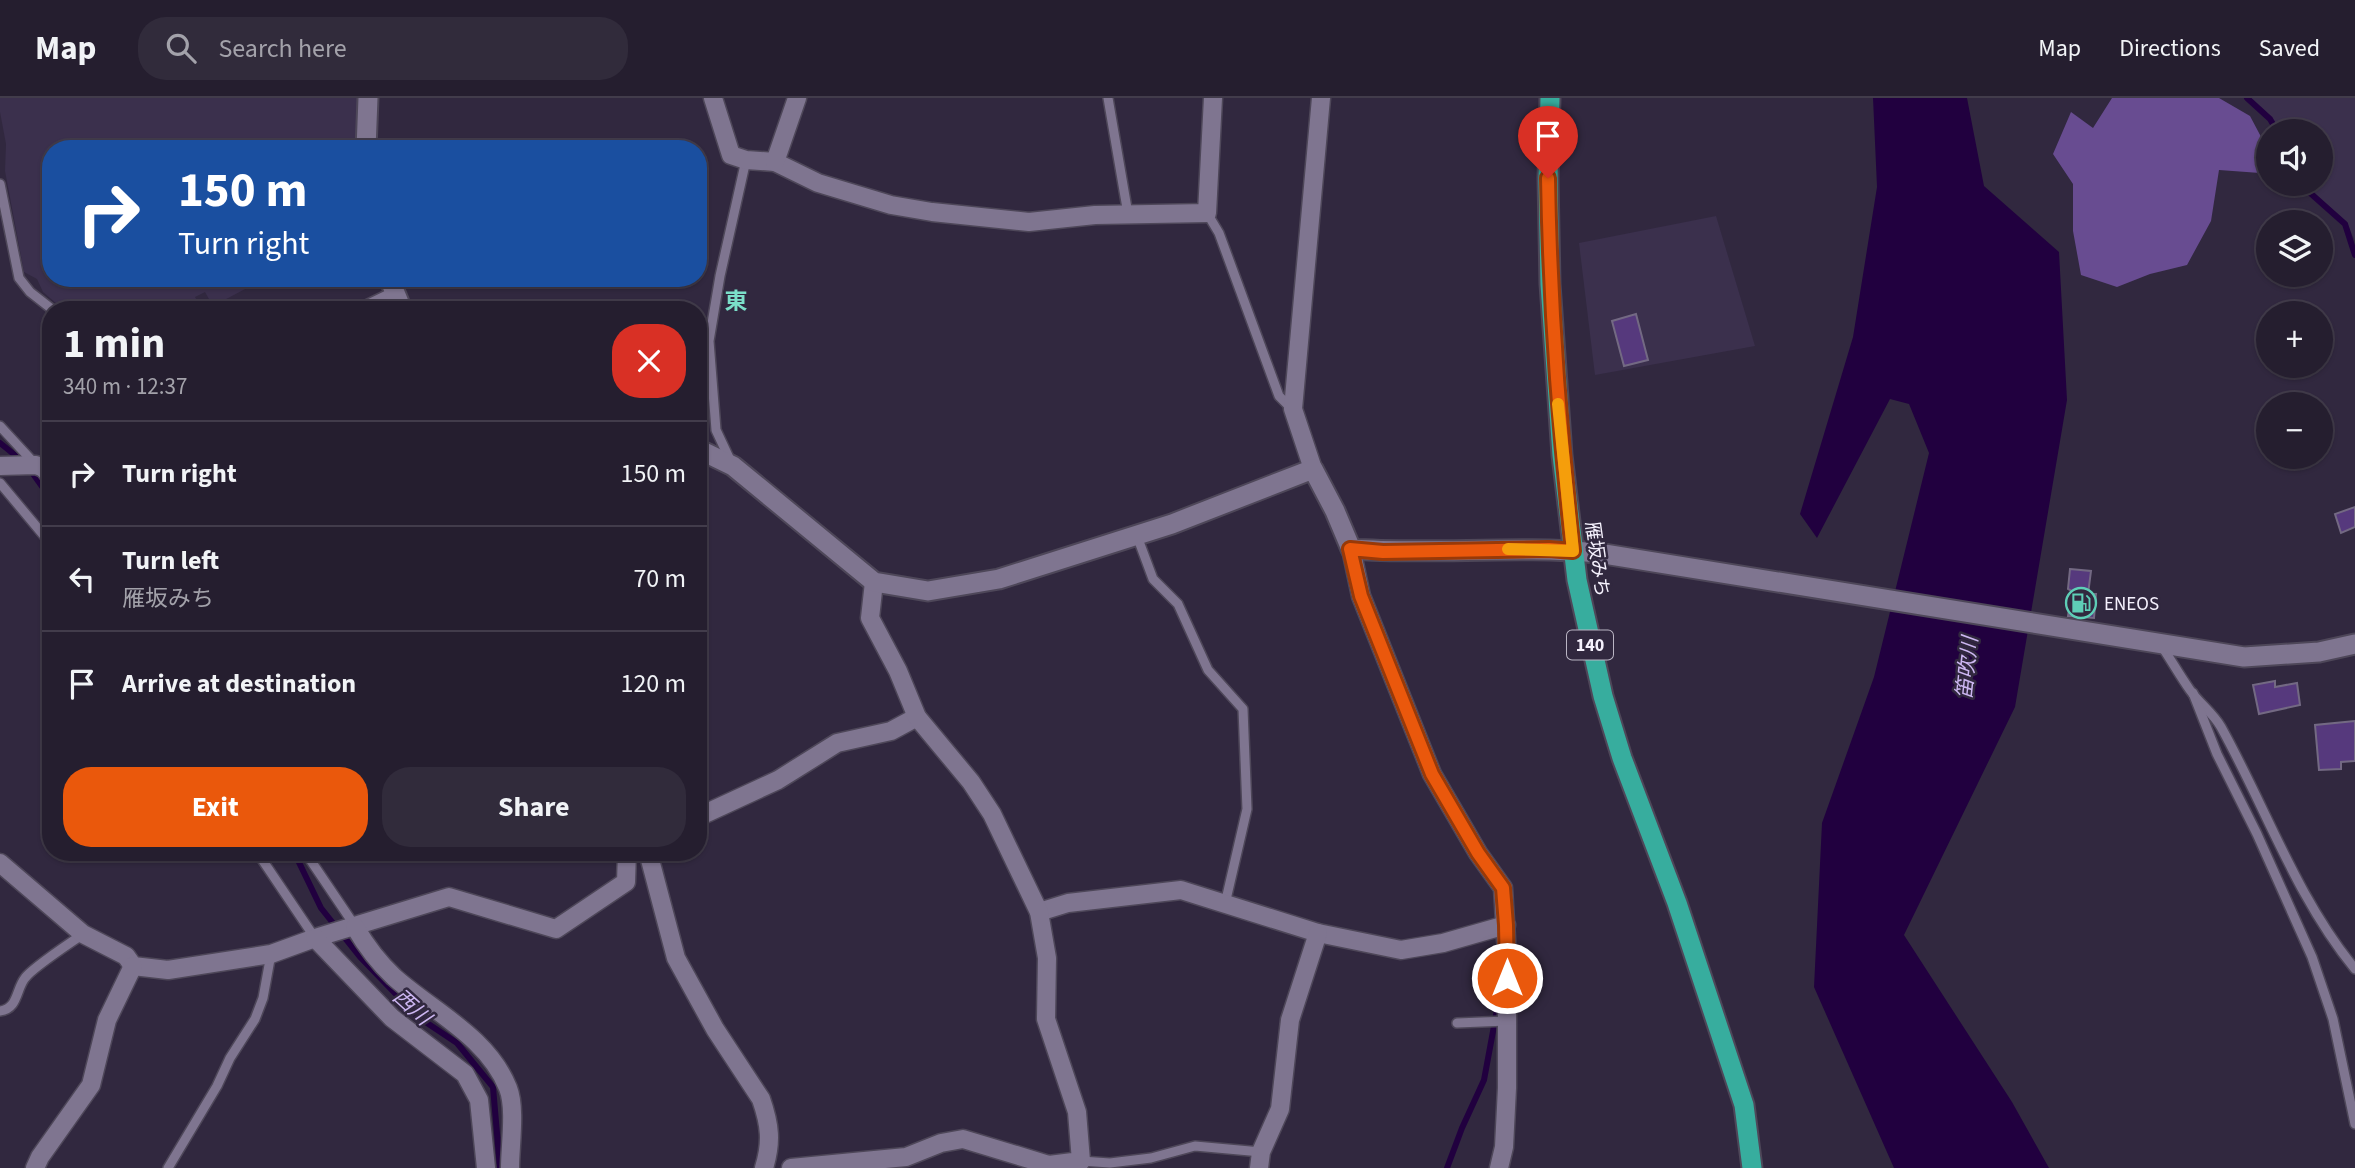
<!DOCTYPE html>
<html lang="en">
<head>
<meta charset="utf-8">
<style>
  :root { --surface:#251e2f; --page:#312b3b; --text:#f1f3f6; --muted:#a3a2aa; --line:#423c4b; --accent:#ea580c }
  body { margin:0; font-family:"Source Sans 3","Noto Sans JP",sans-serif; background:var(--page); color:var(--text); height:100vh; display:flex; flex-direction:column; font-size:26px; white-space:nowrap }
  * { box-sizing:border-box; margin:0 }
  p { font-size:23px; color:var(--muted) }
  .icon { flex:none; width:38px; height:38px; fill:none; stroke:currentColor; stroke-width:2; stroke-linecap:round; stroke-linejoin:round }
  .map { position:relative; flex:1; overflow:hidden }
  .sheet { position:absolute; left:42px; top:203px; width:665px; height:560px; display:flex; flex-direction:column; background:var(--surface); border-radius:28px; box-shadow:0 2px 5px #0004,0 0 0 2px var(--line) }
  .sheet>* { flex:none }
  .banner { position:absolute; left:42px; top:42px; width:665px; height:147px; border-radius:28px; box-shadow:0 2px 5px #0004,0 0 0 2px var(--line); background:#1a4fa0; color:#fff; overflow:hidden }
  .controls { position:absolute; left:2256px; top:21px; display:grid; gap:14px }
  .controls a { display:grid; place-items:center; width:77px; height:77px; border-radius:50%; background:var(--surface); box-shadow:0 2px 5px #0004,0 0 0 2px var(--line); font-size:35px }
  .pin { position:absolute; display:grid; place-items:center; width:60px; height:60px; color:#fff; margin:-72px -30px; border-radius:50% 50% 50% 0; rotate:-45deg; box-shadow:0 0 7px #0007 }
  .pin .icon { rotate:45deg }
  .me { position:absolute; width:77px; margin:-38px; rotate:0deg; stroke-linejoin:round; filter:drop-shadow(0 0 5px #0008) }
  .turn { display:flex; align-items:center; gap:24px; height:147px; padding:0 21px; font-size:32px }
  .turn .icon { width:91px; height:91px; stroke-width:2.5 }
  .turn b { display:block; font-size:49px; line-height:60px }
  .round { display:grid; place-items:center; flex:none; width:74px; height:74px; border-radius:28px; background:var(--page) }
  .overview { display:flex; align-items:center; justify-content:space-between; height:119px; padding:0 21px }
  h1 { font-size:42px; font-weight:700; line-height:52px }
  .action { display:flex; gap:14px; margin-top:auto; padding:14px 21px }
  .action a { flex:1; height:80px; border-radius:28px; background:var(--accent); color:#fff; font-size:28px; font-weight:700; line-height:80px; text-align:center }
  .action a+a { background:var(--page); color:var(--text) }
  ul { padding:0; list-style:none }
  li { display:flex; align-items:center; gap:21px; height:105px; padding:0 21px; border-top:2px solid var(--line) }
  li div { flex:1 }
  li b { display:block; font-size:26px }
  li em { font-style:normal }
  header { display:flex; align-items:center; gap:42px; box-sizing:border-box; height:98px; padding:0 35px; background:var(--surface); border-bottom:2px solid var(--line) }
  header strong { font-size:33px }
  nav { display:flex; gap:38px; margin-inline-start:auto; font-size:24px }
  .search { width:490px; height:63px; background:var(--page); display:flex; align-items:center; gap:18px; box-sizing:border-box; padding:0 24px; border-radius:28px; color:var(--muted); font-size:26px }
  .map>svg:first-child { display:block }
</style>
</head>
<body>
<header>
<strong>Map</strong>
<div class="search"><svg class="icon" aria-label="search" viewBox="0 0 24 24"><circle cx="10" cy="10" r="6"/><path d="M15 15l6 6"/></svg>Search here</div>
<nav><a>Map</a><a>Directions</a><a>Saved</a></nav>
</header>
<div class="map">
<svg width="2355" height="1070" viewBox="0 0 2355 1070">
  <rect width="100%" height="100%" fill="#31283f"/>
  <g fill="#3b304d">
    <polygon points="0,0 358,0 356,51 51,51 51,180 266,180 213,208 205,194 195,199 202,212 64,212 43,194 37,181 24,174 5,73 6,46 0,14"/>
    <polygon points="2251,0 2355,0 2355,143 2347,125 2305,86 2320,86 2320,33 2278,33 2271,19"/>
    <polygon points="1716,118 1755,248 1595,277 1579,145"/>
  </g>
  <polygon fill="#684c91" points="2112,0 2219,0 2250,18 2268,52 2268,59 2260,75 2219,72 2211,123 2187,167 2150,176 2117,189 2081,177 2073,133 2073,86 2053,56 2071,14 2093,30"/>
  <polygon fill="#21003f" points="1873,0 1967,0 1984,88 2059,154 2067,302 2015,609 1904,837 2012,1004 2049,1070 1894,1070 1814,889 1822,725 1874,579 1929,355 1909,306 1890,301 1817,440 1800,416 1853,239 1877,89"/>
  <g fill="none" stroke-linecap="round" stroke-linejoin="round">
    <g stroke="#21003f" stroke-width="6">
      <polyline points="2247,0 2270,21 2277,33"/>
      <polyline points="2300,86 2345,126 2355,157"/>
      <polyline points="0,345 26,366 51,401"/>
      <polyline points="294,754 321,810 360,859 418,919 457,945 493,989 500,1070"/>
      <polyline points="1447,1070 1462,1030 1484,982 1499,901"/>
    </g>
  </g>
  <g fill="#56397d" stroke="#736983" stroke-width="2">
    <polygon points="1636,216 1648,262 1624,268 1612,223"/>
    <polygon points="2355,409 2355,429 2341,435 2335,416"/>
    <polygon points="2070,471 2091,473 2088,496 2096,496 2094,520 2068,518 2072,493 2068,491"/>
    <polygon points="2275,583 2275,589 2297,585 2300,607 2259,616 2253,587"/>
    <polygon points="2355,623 2355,663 2341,664 2341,671 2319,672 2315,627"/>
  </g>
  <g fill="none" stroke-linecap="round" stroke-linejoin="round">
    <g stroke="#4e4759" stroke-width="12">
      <g id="service">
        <polyline points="1108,0 1128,116"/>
        <polyline points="0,86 19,180 30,194 53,212"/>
        <polyline points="1207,115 1219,135 1279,298 1291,310"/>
        <polyline points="0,328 36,367 51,387"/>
        <polyline points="731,364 716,332 709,243 720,178 746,62"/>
        <polyline points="0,385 51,446"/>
        <polyline points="1137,438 1153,481 1178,506 1208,572 1243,611 1247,711 1225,806"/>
        <path d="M 2161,547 C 2171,562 2180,578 2190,592 C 2199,605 2213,615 2221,629 C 2266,710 2296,799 2355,871"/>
        <polyline points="2193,595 2217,656 2257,736 2312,859 2333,921 2355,1026"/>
        <polyline points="257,754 315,840"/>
        <polyline points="305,754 355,828"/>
        <path d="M 0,913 C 18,911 16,891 25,880 C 33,869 69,846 83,836"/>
        <polyline points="1457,925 1507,923"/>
        <polyline points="1081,1063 1110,1065 1151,1060 1195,1048 1261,1054"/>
        <polyline points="168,1070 217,988 230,960 255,921 263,900 271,856"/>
      </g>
    </g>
    <g stroke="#4e4759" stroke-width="21">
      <g id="minor">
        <polyline points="713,0 731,57 746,62 775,64 818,85 891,107 932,114 1029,124 1095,117 1207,115 1213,0"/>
        <polyline points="775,64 797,0"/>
        <polyline points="366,212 395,198"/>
        <polyline points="0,368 36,367 51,373"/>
        <polyline points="1313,371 1293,311 1321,0"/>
        <polyline points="1351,451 1361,498 1432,676 1478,755 1503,790 1507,858 1507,990 1504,1049 1499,1070"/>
        <polyline points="698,719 778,682 837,645 891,633 917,619"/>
        <path d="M 648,754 L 676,860 L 715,931 L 761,1001 C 770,1027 772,1044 764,1070"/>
        <polyline points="0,765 83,836 126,858 133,868 168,872 271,856 315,840 449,799 556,831 626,784 627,754"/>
        <polyline points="1039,814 1068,805 1181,792 1318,835 1401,852 1443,845 1506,827"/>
        <path d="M 355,829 C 366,848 378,864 394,879 C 432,913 488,939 508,990 C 516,1010 510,1048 510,1070"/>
        <polyline points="315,840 392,920 465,976 479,1002 486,1070"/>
        <polyline points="35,1070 40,1059 91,987 107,922 133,868"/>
        <polyline points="791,1070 906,1059 941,1045 963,1041 1049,1067 1081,1063 1077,1014 1046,921 1047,860 1039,814 992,716 971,684 917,619 898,573 870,520 874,484"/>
        <polyline points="1259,1070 1261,1054 1280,1011 1290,922 1318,835"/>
      </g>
    </g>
    <g stroke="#4e4759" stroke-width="23">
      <g id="tertiary">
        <polyline points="366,51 368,0"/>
        <polyline points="389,180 402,212"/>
        <path d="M 698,351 L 733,368 L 874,484 L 928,493 L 999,481 L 1172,426 L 1313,371 L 1335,413 L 1351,451 C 1433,457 1515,447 1598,455 L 2244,559 L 2319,554 L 2355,546"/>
      </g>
    </g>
    <g stroke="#4e4759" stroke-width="23">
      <polyline id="trunk" points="1550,0 1548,80 1550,186 1562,357 1577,482 1603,598 1622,660 1677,805 1744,1007 1752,1070"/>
    </g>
    <use href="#service" stroke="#7f7590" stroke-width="9"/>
    <use href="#minor" stroke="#7f7590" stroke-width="18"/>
    <use href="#tertiary" stroke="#7f7590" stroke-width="19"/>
    <use href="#trunk" stroke="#37ad9e" stroke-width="19"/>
  </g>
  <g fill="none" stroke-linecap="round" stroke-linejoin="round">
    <g stroke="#983908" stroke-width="18">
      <path id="route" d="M 1507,880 L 1506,827 L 1503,790 L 1478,755 L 1432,676 L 1361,498 L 1350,451 L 1383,454 L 1549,451 L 1573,453 C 1559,328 1550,205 1548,80"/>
    </g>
    <use href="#route" stroke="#ea580c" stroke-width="12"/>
    <polyline stroke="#f59e0b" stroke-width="12" points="1508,451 1573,453 1558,306"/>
  </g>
  <defs>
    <g id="fuel-ring" transform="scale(1.575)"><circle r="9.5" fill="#31283f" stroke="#5eceb7" stroke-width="1.5"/><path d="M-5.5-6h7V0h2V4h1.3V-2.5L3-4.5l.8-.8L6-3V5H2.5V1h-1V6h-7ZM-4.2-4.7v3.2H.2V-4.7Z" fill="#5eceb7"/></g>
  </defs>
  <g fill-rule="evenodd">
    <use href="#fuel-ring" x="2081" y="505"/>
  </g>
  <g text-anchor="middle" stroke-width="5" stroke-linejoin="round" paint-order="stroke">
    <rect fill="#31283f" stroke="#bab5c4" stroke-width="2" x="1567" y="532.5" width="46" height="29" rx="5"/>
    <g font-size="18" font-weight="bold" fill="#f5f1fd">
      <text x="1590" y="553">140</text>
    </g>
    <g font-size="19" fill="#f5f1fd" stroke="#31283f">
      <text transform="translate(1598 461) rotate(82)" y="7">雁坂みち</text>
    </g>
    <g font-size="19" fill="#f5f1fd" stroke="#31283f" text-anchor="start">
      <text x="2104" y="512">ENEOS</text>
    </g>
    <g font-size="21" font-style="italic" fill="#ccb6f1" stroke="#31283f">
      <text transform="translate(1967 570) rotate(-84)" y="7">笛吹川</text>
      <text transform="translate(412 909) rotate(42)" y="7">西川</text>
    </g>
    <g font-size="23" font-weight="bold" fill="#7bdfc9" stroke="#31283f">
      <text x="736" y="211">東</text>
    </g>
  </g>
</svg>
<div class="controls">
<a><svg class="icon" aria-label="sound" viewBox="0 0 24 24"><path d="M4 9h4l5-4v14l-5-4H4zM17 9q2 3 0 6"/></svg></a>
<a><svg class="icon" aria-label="layers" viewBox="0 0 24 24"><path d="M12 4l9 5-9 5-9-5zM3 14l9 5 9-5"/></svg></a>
<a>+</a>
<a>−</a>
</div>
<div class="pin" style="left:1548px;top:80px;background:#d93025"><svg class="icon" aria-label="arrive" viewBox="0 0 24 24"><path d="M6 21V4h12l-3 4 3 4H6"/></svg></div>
<svg class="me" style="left:1507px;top:880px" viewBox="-20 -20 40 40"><circle r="17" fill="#ea580c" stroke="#fff" stroke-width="3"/><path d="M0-11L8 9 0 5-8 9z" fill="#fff"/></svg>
<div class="banner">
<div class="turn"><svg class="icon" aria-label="right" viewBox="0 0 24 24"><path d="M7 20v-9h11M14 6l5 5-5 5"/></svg><div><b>150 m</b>Turn right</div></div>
</div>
<section class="sheet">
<div class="overview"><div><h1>1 min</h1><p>340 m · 12:37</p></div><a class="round" style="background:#d93025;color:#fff"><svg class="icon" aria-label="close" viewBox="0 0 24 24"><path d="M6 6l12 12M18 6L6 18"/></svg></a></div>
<ul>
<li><svg class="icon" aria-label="right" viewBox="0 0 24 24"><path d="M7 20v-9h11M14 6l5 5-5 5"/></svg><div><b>Turn right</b></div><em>150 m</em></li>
<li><svg class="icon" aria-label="left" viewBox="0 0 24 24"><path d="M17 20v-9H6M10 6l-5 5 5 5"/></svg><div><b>Turn left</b><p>雁坂みち</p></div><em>70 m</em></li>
<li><svg class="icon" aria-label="arrive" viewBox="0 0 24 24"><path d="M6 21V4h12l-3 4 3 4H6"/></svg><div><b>Arrive at destination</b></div><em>120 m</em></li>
</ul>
<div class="action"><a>Exit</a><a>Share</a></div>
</section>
</div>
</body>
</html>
